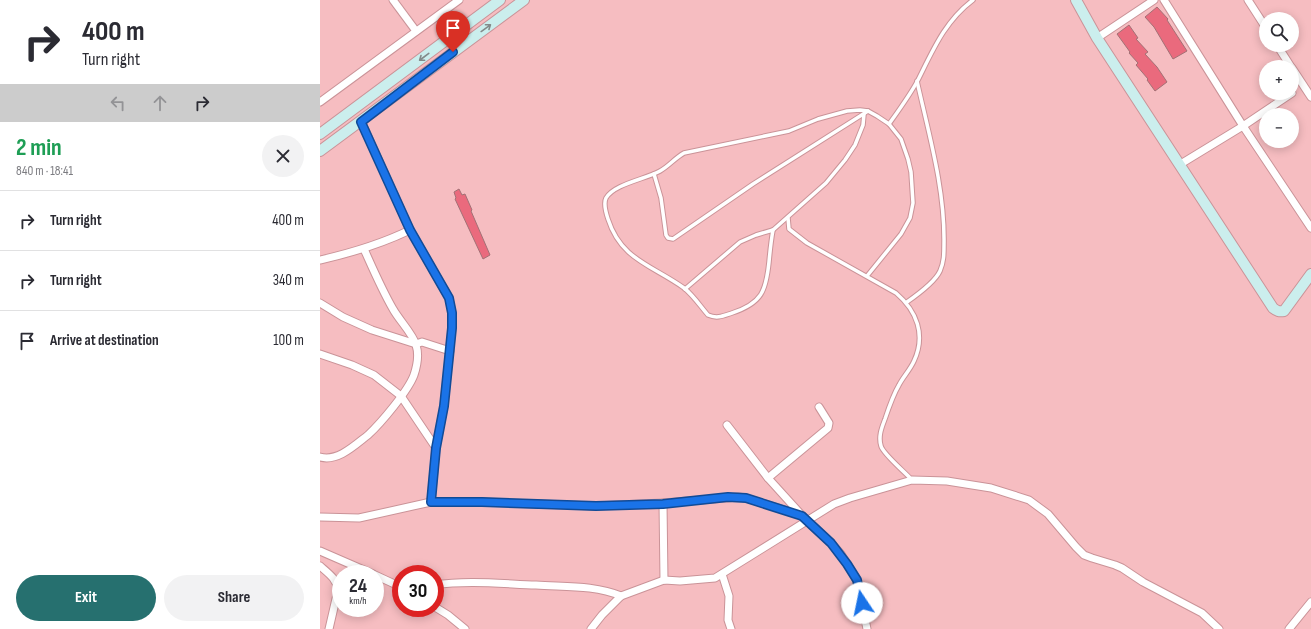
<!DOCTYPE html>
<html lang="en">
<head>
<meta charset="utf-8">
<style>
  :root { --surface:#fff; --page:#f2f2f3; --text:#2b2b33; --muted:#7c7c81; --line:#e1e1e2; --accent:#26706f }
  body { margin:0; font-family:"Sofia Sans Condensed",sans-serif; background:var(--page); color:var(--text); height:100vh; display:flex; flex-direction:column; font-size:15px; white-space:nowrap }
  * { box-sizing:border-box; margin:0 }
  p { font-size:13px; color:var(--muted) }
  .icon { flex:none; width:22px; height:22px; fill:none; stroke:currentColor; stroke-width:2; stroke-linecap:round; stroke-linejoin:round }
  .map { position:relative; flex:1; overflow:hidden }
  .details { display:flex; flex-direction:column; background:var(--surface); width:320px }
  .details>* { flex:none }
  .hud { background:#fff; color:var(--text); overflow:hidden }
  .buttons { position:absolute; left:939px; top:12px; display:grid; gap:8px }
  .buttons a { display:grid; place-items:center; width:40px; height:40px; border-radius:50%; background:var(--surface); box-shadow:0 2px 10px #0003; font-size:20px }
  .speed { position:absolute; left:12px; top:565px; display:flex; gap:8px; font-size:20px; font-weight:700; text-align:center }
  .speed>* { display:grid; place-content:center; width:52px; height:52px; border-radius:50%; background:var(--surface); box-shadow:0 2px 10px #0003; line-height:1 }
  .speed small { font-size:10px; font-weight:400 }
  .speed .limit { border:6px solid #d22; background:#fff; color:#111 }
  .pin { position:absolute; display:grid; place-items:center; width:34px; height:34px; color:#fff; margin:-41px -17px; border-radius:50% 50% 50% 0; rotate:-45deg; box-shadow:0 0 4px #0007 }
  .pin .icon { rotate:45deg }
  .me { position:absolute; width:44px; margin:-22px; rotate:349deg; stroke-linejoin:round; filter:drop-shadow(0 0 3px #0008) }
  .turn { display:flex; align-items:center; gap:14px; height:84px; padding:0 16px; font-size:18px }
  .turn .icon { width:52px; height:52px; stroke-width:2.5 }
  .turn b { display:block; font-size:28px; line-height:34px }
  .lanes { display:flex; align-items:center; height:38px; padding:0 16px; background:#0003; justify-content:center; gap:20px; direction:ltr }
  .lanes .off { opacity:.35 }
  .round { display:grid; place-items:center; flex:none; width:42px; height:42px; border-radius:21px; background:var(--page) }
  .summary { display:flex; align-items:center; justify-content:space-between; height:68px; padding:0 16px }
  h1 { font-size:24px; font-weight:700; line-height:30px; color:#1e9e55 }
  .primary-button { display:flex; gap:8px; margin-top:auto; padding:8px 16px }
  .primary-button a { flex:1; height:46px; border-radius:24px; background:var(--accent); color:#fff; font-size:16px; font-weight:700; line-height:46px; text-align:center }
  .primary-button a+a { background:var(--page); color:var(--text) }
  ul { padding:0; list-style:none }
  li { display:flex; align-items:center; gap:12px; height:60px; padding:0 16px; border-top:1px solid var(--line) }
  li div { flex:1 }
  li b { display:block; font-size:15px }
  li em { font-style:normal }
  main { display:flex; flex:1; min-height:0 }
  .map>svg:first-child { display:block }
</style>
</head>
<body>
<main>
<section class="details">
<div class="hud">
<div class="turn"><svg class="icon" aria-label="right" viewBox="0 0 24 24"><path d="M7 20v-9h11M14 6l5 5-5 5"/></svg><div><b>400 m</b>Turn right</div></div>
<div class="lanes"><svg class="icon off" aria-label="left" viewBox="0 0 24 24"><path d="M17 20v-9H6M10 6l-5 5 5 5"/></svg><svg class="icon off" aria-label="ahead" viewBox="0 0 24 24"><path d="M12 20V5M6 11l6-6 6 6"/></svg><svg class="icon" aria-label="right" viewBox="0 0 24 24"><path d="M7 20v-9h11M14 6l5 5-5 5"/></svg></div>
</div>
<div class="summary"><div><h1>2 min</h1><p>840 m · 18:41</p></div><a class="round"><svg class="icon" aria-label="close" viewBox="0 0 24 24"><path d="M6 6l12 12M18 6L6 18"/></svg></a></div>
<ul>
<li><svg class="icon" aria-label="right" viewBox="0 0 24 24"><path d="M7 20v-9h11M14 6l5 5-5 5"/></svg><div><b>Turn right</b></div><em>400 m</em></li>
<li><svg class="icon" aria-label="right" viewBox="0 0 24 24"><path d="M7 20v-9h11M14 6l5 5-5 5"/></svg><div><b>Turn right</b></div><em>340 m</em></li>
<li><svg class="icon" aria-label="arrive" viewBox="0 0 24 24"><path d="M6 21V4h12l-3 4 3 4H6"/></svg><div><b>Arrive at destination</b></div><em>100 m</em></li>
</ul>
<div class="primary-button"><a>Exit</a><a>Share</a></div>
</section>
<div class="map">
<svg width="991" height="629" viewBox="0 0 991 629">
  <rect width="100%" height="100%" fill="#f6bdc1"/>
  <g fill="#ea6a7d" stroke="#a37075">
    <polygon points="837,7 848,19 847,20 867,51 853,59 834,27 825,17"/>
    <polygon points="809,25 818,38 816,39 828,52 825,54 837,67 847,82 835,91 827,80 828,79 816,65 818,63 809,53 810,52 797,34"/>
    <polygon points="139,189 142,195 145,194 152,210 151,211 170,255 163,259 135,199 136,198 134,192"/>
  </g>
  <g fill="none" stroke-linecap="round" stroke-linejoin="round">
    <g stroke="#ca9398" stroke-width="5.5">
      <g id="lane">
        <path d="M 569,124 C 579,110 590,95 598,80 C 613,50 625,21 653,0"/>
        <polyline points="334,174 341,198 346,235 348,238 353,239 433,184 548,111"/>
        <path d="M 468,218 L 469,229 L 487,243 L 576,293 C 597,311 606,335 594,361 C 590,370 583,377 579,385 C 573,395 569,407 565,419 C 562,427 558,436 561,446 C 563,454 585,472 592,480"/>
        <path d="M 453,230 C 451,241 450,251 449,262 C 446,291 442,303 412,313 C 403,316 397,319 388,315 C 381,307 373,295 364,288 C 332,265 301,260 288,219 C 286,213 283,204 286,198 C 294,184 326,179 340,171 C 349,166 355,158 364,153 L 469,131 L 498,119 L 527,111 L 540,110 L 548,111 L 557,116 L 569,124 L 581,139 L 588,159 L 591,172 L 593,203 L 590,218 L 581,234 L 547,276"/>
        <polyline points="365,289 420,242 436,235 453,230 506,183 525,160 535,145 543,125 544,114"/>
        <path d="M 587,302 C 597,295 615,282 620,271 C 624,262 624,254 624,244 C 625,189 609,135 597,81"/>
      </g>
    </g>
    <g stroke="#ca9398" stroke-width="9">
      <g id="street">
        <polyline points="73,0 96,31"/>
        <polyline points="844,0 923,126 991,228"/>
        <polyline points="928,0 946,28"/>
        <polyline points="777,38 834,0"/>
        <polyline points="957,45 971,67"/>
        <polyline points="972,68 991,97"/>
        <polyline points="0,102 139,0"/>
        <polyline points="859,165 923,126 972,93"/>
        <path d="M 0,260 C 31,253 61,244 90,230"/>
        <polyline points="0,303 23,317 52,330 96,344 102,342 130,351"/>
        <polyline points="0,354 32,365 54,375 81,396 116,448"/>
        <polyline points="407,425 448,478 487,521 511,543 521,554 537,580 547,629"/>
        <path d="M 0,457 C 18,462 35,445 48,435 C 61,423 88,391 94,375 C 97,366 99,354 96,345 C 93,334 79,320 73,309 C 62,290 53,269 44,249"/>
        <polyline points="448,478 508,428 509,423 499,407"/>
        <polyline points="111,502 161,502 276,506 343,503"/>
        <polyline points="0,517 39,518 111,502 116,448 124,406 132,328 132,313 129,298 90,230 41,121"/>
        <polyline points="0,551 53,574"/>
        <path d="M 0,566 C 8,573 17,579 18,590 L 9,629"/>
        <polyline points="402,574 409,596 408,620 411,629"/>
        <polyline points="55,575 81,587"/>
        <polyline points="344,580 343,503 418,497 426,498 483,516"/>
        <path d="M 115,585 C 147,580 184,584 216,585 C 245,587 275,585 301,596"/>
        <polyline points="115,607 128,615 145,629"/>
        <polyline points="271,629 282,615 301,596 344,580 360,581 395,578 514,504 530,498 592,480 627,481 671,488 709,500 728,514 756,547 764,555 772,558 795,565 802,568 823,582 882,613 899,629"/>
        <polyline points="969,629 991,602"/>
      </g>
    </g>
    <g stroke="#ca9398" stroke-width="12">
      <g id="secondary">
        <path d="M 756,0 L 777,38 L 953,308 C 957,311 959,312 964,311 L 991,274"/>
        <polyline points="0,134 180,0"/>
        <polyline points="0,151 204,0"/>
      </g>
    </g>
    <use href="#lane" stroke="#fff" stroke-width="3.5"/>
    <use href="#street" stroke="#fff" stroke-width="7"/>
    <use href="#secondary" stroke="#cbeeed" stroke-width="10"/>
  </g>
  <defs><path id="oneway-shaft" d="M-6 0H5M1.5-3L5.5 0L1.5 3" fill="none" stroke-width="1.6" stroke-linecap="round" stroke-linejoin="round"/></defs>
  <g stroke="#838a8a">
    <use href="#oneway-shaft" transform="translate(166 28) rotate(-36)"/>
    <use href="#oneway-shaft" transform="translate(104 57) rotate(143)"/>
  </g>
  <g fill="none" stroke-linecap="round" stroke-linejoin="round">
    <g stroke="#114b97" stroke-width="10">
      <polyline id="route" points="133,52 41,122 90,230 129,298 132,313 132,328 124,406 116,448 111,502 162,502 276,506 343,504 408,497 426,498 482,516 511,543 527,564 537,580 542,603"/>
    </g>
    <use href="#route" stroke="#1a73e8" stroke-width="7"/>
  </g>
</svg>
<div class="buttons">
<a><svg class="icon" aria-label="search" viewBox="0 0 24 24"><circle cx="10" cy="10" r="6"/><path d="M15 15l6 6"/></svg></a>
<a>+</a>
<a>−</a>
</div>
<div class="speed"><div>24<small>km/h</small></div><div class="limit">30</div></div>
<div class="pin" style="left:133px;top:52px;background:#d93025"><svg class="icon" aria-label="arrive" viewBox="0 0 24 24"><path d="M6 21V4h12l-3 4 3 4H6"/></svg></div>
<svg class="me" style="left:542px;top:603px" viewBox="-20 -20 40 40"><circle r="19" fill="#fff"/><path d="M0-13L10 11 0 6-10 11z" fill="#1a73e8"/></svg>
</div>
</main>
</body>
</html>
